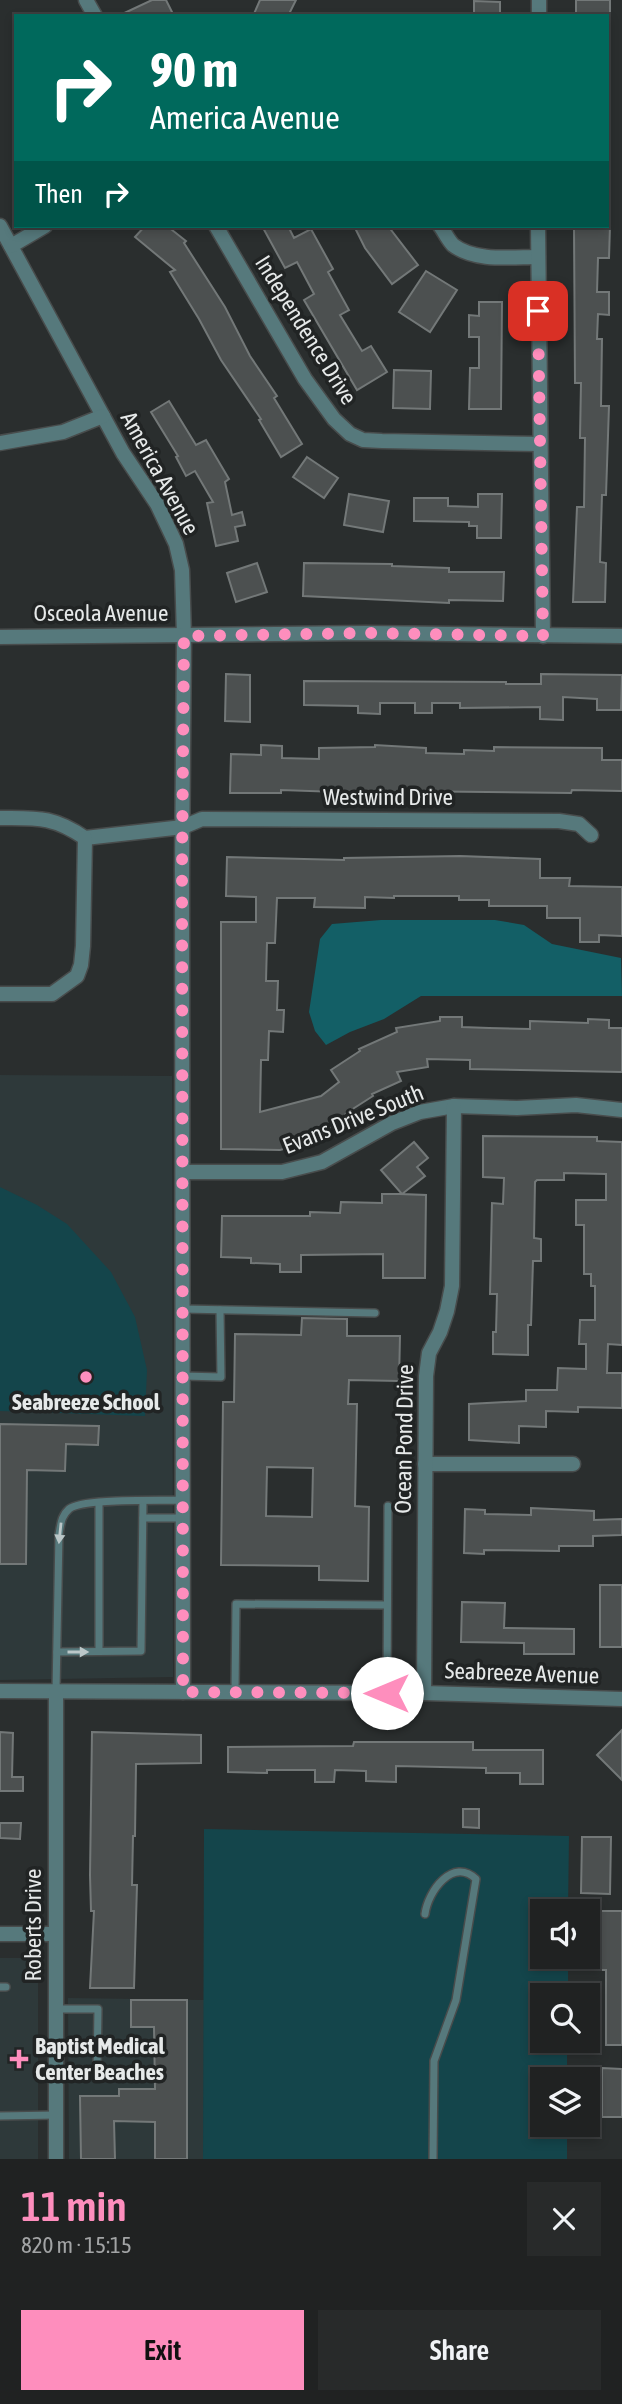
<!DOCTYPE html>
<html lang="en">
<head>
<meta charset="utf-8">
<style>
  :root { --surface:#202222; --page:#282a2a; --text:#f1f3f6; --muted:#a2a4a5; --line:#3d3f40; --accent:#fe8ebd }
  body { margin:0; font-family:"Asap Condensed",sans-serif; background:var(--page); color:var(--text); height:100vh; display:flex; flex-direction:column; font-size:26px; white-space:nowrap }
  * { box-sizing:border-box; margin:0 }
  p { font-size:23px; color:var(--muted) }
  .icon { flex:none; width:38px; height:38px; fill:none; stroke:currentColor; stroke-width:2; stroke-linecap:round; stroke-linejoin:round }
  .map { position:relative; height:2159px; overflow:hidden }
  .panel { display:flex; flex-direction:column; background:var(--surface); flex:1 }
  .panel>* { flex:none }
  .guide { position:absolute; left:14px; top:14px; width:595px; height:214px; border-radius:0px; box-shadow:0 4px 10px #0003,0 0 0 2px var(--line); background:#00695c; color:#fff; overflow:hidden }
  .controls { position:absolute; left:530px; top:1899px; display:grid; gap:14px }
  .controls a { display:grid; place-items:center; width:70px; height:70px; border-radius:0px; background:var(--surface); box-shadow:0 4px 10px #0003,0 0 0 2px var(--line); font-size:35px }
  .pin { position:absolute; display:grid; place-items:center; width:60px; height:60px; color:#fff; margin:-30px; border-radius:14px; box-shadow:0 4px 10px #0006 }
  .me { position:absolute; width:77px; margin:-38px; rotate:270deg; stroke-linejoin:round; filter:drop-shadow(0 0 5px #0008) }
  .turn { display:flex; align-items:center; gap:24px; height:147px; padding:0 21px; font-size:32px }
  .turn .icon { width:91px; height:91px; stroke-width:2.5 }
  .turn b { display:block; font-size:49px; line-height:60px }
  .then { display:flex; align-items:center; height:66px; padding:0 21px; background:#0003; gap:14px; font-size:26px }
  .round { display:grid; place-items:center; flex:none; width:74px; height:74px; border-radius:0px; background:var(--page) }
  .overview { display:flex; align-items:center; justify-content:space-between; height:119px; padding:0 21px }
  h1 { font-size:42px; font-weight:600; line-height:52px; color:var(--accent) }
  .button { display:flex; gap:14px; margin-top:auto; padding:14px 21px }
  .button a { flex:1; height:80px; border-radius:0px; background:var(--accent); color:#111; font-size:28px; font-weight:600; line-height:80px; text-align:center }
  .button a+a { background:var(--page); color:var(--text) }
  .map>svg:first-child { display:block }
</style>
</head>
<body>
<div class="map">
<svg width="622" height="2159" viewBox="0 0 622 2159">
  <rect width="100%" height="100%" fill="#2a2e2e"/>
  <g fill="#2e393a">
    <polygon points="0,1075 172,1076 173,1677 0,1680"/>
    <rect x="0" y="1958" width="38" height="201"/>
    <polygon points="68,1998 204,2000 203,2159 69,2159"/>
  </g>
  <g fill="#14454b">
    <polygon points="0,1187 37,1205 67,1224 111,1272 135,1317 147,1370 145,1416 0,1411"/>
    <polygon points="204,1829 569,1836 568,1911 542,1911 542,1956 568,1957 568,1995 542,1995 542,2040 567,2041 567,2079 542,2079 542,2124 567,2125 567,2159 203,2159"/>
  </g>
  <polygon fill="#135f66" points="381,920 495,920 524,925 552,944 621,958 622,996 421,996 384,1019 350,1032 326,1045 315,1031 309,1012 320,939 332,924"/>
  <g fill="#4c5050" stroke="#737878" stroke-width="2" fill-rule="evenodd">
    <polygon points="152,0 166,0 174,16 118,16"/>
    <polygon points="260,0 296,0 288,16 253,16"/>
    <rect x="576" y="0" width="34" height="16"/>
    <polygon points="474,1 500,2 500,16 474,16"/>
    <polygon points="145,226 167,226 186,241 184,243 225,307 250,356 277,396 274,398 302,444 281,457 259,420 261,419 221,360 199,319 170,272 175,270 135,237"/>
    <polygon points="262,226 288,226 294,238 311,229 333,269 328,272 349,310 340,315 362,351 371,346 387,372 357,390 304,300 314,294 297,262 285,268"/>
    <polygon points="354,226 388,226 418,265 392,284 365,248"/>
    <polygon points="574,226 610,226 609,258 598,258 597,292 609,292 609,315 598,314 597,339 602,339 601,406 609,406 606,495 602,495 600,562 606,563 605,602 573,602 577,507 584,507 585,438 580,438 581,383 575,383"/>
    <polygon points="426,271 457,290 430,332 399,312"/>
    <polygon points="479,302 502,302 501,409 469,409 470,368 479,368 479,337 469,337 469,315 479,316"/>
    <polygon points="394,370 431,371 430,409 393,408"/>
    <polygon points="169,401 196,445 206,440 229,479 225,482 232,515 242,512 245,525 235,527 238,541 216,546 207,503 213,502 195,471 186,476 176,457 178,456 151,412"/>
    <polygon points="307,457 338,478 324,498 293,477"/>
    <polygon points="349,494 389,501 383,532 344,525"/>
    <polygon points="478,494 502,494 501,538 477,538 477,526 469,526 469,522 414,521 414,498 448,498 448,506 478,507"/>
    <polygon points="257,563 267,592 236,602 227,573"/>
    <polygon points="304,563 392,564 392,566 449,568 449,572 504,572 503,601 449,600 449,603 303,596"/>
    <polygon points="226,674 250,675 250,722 225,721"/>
    <polygon points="541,674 622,675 621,710 597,710 597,699 563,697 563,720 540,719 540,707 460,708 460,703 432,703 432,713 415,713 415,703 380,703 380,714 358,713 358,706 304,705 304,681 506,682 506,684 541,684"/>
    <polygon points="261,745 282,746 282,758 319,759 319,748 375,747 375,745 426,748 426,753 464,754 464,750 494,751 494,747 602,748 602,760 622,760 622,791 572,790 571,793 396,791 396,793 367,793 281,790 281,793 230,793 231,754 261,755"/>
    <polygon points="460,856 540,859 540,878 570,878 569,886 622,887 622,936 599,935 599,942 580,942 580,918 547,918 547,906 489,906 489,900 459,900 459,896 394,896 394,898 365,897 365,908 314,907 315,898 277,898 275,943 267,943 266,981 278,981 277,1010 284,1010 283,1032 269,1031 268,1060 261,1060 260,1112 321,1096 339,1082 331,1070 360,1051 359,1049 397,1032 396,1028 440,1021 440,1017 462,1017 462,1027 489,1028 530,1029 530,1021 588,1023 588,1019 609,1020 609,1028 622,1028 622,1072 470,1069 470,1060 427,1059 428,1067 397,1072 401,1081 372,1094 373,1096 348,1112 320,1136 320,1139 280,1150 221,1149 221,922 256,922 256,897 226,896 227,857 344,860 344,858"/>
    <polygon points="483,1136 597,1137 597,1141 622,1142 622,1345 608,1344 607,1373 622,1373 622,1408 578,1407 578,1412 546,1411 546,1427 519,1426 519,1443 469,1440 469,1404 526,1401 526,1390 557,1390 558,1368 586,1369 586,1344 579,1344 580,1320 595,1320 595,1286 591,1286 591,1274 584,1274 584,1225 576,1225 576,1200 606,1200 606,1174 564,1173 564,1180 537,1180 535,1182 534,1238 541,1239 541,1261 533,1261 531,1325 528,1325 528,1355 493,1354 493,1332 496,1332 497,1294 490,1294 492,1203 503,1204 504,1178 483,1177"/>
    <polygon points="414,1142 428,1158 417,1167 425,1176 402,1194 426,1195 425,1278 383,1278 383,1254 301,1255 301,1272 280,1272 280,1264 251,1263 251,1258 221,1257 222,1216 310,1216 310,1212 340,1213 341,1202 382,1203 382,1194 402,1194 381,1170"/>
    <path d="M 302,1318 L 347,1319 L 347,1336 L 400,1336 L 399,1381 L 349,1380 L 348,1404 L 357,1404 L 355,1506 L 369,1507 L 368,1581 L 319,1580 L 319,1566 L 221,1565 L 223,1402 L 234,1402 L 235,1334 L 301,1335 ZM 267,1467 L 313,1468 L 312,1517 L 266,1516 Z"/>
    <polygon points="0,1424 99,1426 98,1445 66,1444 65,1471 27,1470 26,1564 0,1564"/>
    <polygon points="531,1508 594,1511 594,1520 622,1519 622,1535 593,1536 593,1546 559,1546 559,1551 484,1550 484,1554 464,1553 465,1509 485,1510 485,1514 531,1515"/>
    <rect x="600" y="1585" width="22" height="62"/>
    <polygon points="462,1602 505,1603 504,1628 574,1629 574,1654 524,1654 524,1643 461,1642"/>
    <polygon points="622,1730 622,1780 597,1755"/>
    <polygon points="0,1732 13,1733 12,1777 23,1777 23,1791 0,1791"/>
    <polygon points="92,1732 201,1735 201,1763 136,1764 135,1836 133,1836 132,1885 137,1885 134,1988 90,1988 94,1911 91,1911 90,1875"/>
    <polygon points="354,1742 473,1742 473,1750 543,1750 543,1784 520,1784 520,1773 486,1773 486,1768 396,1766 396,1782 366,1781 366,1771 335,1770 334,1782 315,1782 315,1770 267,1770 267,1773 228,1772 228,1747 353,1746"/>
    <polygon points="463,1809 479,1809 479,1828 463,1827"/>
    <polygon points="0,1823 21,1823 20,1839 0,1838"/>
    <polygon points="582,1837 611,1837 610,1894 581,1893"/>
    <polygon points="599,1911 622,1911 622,2045 606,2045 606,1970 598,1970"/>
    <polygon points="131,2000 187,2000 187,2159 155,2159 155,2122 114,2121 115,2159 81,2159 80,2096 119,2096 119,2089 155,2089 154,2027 131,2027"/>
    <polygon points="602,2068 622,2069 622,2117 602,2117"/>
  </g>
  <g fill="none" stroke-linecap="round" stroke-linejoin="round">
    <g stroke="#484c4c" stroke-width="10">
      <g id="lane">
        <polyline points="183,1309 375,1313"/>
        <polyline points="183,1376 221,1377 220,1310"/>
        <polyline points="99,1503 99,1651"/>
        <polyline points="143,1518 183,1518"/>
        <polyline points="57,1652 141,1651 143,1501"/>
        <path d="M 56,1691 L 59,1534 C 61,1524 61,1516 69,1509 C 82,1498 161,1501 182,1500"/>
        <polyline points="235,1692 236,1604 387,1605"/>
        <polyline points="387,1693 388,1506"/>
        <path d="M 425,1914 C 428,1891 453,1857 476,1879 L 456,2000 L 434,2061 L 433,2159"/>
        <polyline points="0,1987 6,1987"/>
        <polyline points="55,2009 98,2009 97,2070 56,2070"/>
        <polyline points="0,2116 56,2115"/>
      </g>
    </g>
    <g stroke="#484c4c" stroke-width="17">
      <g id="street">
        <polyline points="86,0 95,16"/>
        <polyline points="539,16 539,0"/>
        <polyline points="0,226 123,453 157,504 176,544 182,570 184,636 182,869 183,1692"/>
        <polyline points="216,226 305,379 334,419 350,434 363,440 382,441 540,444"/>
        <path d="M 440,226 C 444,231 448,240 453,245 C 475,262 512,257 538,257"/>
        <polyline points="538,226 543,636"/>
        <polyline points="11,246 45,226"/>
        <polyline points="0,443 63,432 103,416"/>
        <polyline points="0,637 366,633 622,636"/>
        <path d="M 0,818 C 37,818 53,816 85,838 L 183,827 L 202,819 L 559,821 L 579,824 L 591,835"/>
        <polyline points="0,994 52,994 77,976 81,965 83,946 85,838"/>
        <polyline points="184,1172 282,1172 322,1162 392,1123 420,1112 454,1106 517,1108 576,1105 622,1110"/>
        <polyline points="425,1464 573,1464"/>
        <polyline points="0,1691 424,1693 622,1699"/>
        <polyline points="424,1693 426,1376 429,1353 440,1332 447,1311 452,1286 454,1106"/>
        <polyline points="0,1934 55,1934"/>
        <polyline points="56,2159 56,1691"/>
      </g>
    </g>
    <use href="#lane" stroke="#56797c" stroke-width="7"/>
    <use href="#street" stroke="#56797c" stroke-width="14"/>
  </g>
  <defs><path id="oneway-solid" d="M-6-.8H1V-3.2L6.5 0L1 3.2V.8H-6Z" transform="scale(1.75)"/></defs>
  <g fill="#bbc7c8">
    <use href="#oneway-solid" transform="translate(60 1533) rotate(96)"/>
    <use href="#oneway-solid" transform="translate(78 1652)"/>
  </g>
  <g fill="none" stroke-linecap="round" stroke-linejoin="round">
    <polyline stroke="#fe8ebd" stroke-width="12" stroke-dasharray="0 21.6" points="387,1693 183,1692 182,869 184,636 366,633 543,636 538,311"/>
  </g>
  <g fill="#fe8ebd" stroke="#212424" stroke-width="2.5">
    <circle cx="86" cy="1377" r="7"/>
    <path d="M15.5 2048.5h7v7h7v7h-7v7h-7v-7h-7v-7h7z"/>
  </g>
  <g text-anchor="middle" stroke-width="7" stroke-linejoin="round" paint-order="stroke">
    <g font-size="23" fill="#e6e9e9" stroke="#212424">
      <text transform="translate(306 330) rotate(58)" y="8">Independence Drive</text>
      <text transform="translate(160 473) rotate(61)" y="8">America Avenue</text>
      <text x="101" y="621">Osceola Avenue</text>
      <text x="388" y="805">Westwind Drive</text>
      <text transform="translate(353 1119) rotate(-22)" y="8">Evans Drive South</text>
      <text transform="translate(404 1439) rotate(-89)" y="8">Ocean Pond Drive</text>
      <text transform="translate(522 1673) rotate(2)" y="8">Seabreeze Avenue</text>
      <text transform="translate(33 1925) rotate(-90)" y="8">Roberts Drive</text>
    </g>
    <g font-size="23" font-weight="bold" fill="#e6e9e9" stroke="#212424">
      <text x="86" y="1410">Seabreeze School</text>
      <text x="35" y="2054" text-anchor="start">Baptist Medical<tspan x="35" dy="26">Center Beaches</tspan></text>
    </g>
  </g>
</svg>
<div class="controls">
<a><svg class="icon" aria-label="sound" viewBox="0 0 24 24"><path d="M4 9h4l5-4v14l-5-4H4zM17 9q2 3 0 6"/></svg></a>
<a><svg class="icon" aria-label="search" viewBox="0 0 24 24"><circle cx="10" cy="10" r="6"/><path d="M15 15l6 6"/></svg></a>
<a><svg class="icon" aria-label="layers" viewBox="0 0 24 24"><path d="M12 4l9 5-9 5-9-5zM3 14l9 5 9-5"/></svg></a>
</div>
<div class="pin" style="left:538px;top:311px;background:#d93025"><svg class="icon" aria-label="arrive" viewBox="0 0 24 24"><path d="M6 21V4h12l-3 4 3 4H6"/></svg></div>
<svg class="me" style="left:387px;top:1693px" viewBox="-20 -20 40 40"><circle r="19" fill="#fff"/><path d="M0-13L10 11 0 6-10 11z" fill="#fe8ebd"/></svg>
<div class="guide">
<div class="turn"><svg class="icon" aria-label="right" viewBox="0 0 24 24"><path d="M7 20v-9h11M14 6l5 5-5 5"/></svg><div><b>90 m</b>America Avenue</div></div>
<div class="then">Then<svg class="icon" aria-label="right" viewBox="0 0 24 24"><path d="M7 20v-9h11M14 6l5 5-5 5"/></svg></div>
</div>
</div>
<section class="panel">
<div class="overview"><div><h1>11 min</h1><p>820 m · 15:15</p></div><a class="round"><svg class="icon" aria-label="close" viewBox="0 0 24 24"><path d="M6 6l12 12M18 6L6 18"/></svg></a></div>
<div class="button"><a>Exit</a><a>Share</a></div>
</section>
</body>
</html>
